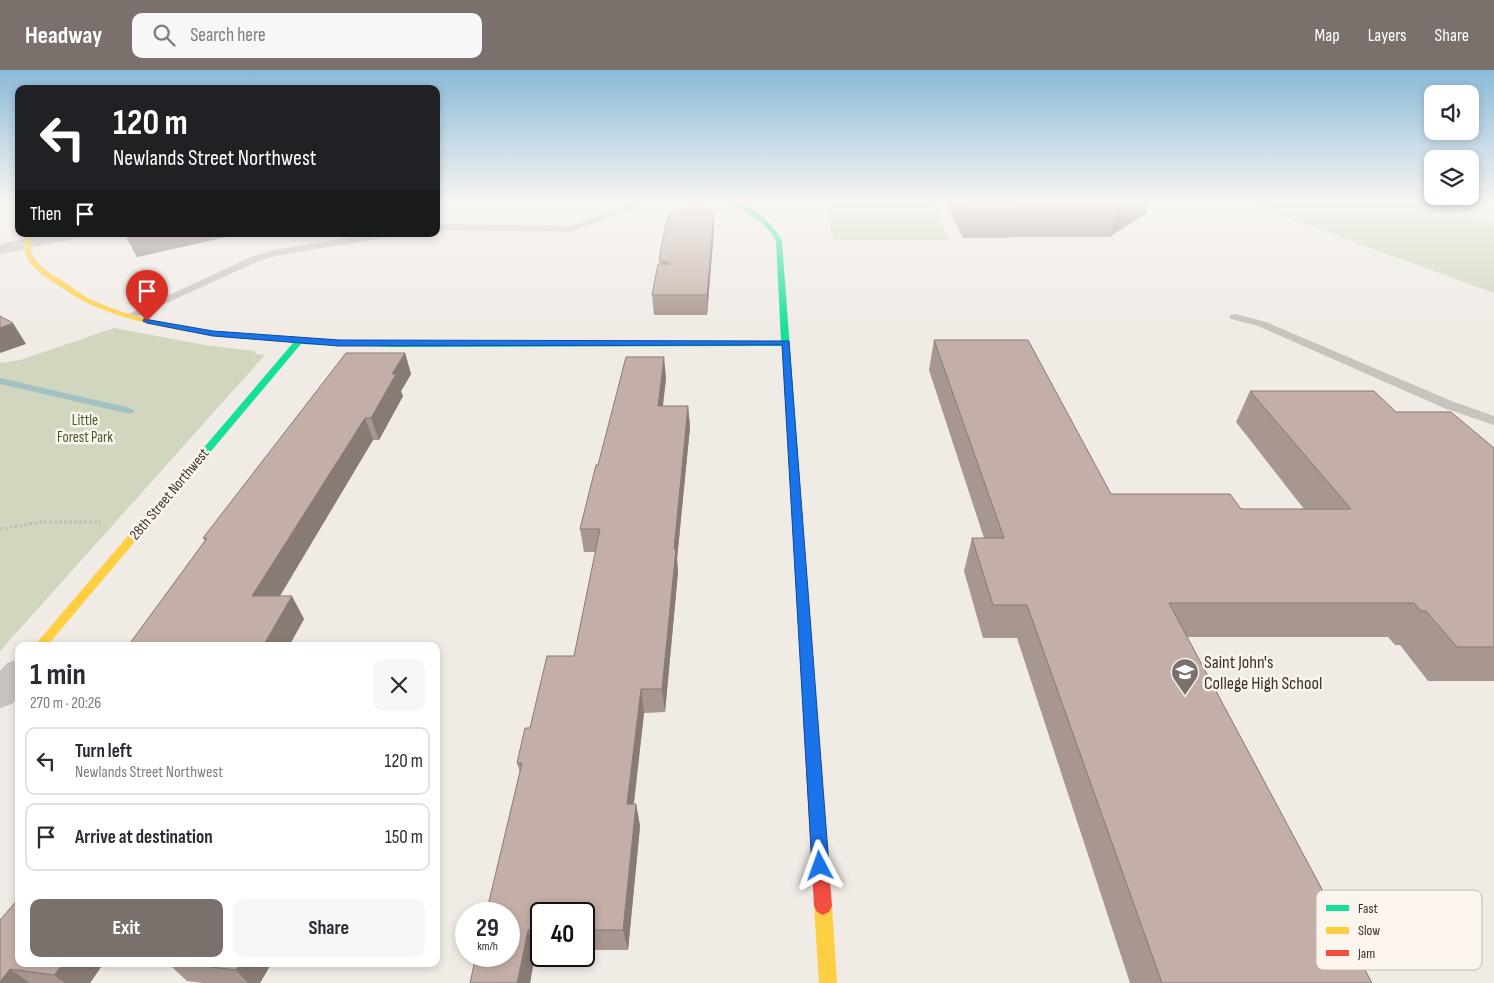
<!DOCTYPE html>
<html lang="en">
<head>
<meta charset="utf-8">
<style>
  :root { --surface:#fff; --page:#f7f7f7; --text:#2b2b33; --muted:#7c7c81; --line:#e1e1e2; --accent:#7a716c }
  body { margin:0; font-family:"Sofia Sans Condensed",sans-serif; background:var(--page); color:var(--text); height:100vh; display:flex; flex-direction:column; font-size:19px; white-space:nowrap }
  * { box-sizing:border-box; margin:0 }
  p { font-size:16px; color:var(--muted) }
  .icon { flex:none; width:28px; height:28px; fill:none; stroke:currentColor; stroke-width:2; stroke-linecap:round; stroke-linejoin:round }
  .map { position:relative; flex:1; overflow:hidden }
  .side { position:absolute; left:15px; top:572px; width:425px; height:325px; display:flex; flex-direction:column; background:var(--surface); border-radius:10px; box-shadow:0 2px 8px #0003 }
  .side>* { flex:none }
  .hud { position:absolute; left:15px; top:15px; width:425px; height:152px; border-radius:10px; box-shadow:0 2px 8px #0003; background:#202124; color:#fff; overflow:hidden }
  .buttons { position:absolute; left:1424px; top:15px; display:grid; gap:10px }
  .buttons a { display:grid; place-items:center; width:55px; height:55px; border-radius:10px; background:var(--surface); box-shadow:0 2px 8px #0003; font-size:25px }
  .speed { position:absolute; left:455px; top:832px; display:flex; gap:10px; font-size:25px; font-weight:700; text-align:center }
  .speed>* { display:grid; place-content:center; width:65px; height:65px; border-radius:50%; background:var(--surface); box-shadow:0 2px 8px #0003; line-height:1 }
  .speed small { font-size:12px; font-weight:400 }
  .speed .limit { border:2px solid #111; border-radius:8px; background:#fff; color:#111 }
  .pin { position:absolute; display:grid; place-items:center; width:42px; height:42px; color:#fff; margin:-51px -21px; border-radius:50% 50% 50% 0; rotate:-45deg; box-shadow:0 0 5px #0007 }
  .pin .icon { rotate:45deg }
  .me { position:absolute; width:55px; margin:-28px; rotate:356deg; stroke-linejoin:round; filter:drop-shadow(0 0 4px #0008) }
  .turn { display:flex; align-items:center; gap:18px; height:105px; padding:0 15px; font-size:22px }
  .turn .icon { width:65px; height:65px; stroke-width:2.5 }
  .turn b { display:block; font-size:35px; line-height:42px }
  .then { display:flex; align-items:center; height:48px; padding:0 15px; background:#0003; gap:10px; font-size:19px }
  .round { display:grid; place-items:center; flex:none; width:52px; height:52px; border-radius:10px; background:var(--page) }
  .summary { display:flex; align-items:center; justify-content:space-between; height:85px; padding:0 15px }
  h1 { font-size:30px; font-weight:700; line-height:38px }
  .primary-button { display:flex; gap:10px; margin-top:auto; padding:10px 15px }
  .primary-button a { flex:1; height:58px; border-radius:10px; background:var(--accent); color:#fff; font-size:20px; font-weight:700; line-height:58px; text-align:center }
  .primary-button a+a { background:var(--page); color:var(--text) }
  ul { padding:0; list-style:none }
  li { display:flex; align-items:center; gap:15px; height:68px; margin:0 10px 8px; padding:0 5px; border:2px solid var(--line); border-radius:10px }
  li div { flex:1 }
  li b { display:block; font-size:19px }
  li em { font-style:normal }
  header { display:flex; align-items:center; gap:30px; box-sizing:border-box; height:70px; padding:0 25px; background:var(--accent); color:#fff }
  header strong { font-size:24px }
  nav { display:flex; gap:28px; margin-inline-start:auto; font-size:18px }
  .search { width:350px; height:45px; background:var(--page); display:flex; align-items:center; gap:12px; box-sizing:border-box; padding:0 18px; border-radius:10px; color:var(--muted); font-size:19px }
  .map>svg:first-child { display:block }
</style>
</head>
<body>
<header>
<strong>Headway</strong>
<div class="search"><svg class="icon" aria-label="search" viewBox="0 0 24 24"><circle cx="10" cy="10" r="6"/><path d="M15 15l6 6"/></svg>Search here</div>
<nav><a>Map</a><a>Layers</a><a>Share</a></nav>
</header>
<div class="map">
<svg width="1494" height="913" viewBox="0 0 1494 913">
  <rect width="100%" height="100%" fill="#f0ebe5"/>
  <g fill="#d1d6bf">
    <polygon points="825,131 932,131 950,170 833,170"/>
    <polygon points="1241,131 1427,131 1494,152 1494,223"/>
    <polygon points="114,258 205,275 254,281 256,284 265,285 0,581 0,293 20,290"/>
  </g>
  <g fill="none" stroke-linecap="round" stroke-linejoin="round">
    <polygon fill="#a1c2c1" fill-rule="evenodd" points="0,308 130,338 135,341 130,344 0,314"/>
    <polyline stroke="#c2bbb6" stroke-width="3" stroke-dasharray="2.5 2.5" stroke-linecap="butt" points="0,459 41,452 101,452"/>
    <g fill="#c9c3be" fill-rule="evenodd">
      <polygon points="638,131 652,131 571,162 436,160 436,154 570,156"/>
      <polygon points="372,164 393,164 388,167 275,186 259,191 134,248 126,248 124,246 251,187 273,180"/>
      <polygon points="1235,244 1266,252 1454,332 1494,346 1494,355 1444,338 1258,256 1231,249 1229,247 1231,245"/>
    </g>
    <g fill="#c9c3be" fill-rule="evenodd">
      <polygon points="50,164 81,164 79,167 73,169 0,184 0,174"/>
      <polygon points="19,589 19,626 12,634 0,638 0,601 7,593"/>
    </g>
    <path fill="#16e098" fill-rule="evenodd" d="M 724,131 C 749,131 771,150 782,171 L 817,645 L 815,649 L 810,651 L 805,649 L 803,645 L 782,276 L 394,277 L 301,274 L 175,424 L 171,425 L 166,422 L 293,273 L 290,271 L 294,269 L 394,271 L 781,271 L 776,171 C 764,148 745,143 724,131 Z"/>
    <g fill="#ffcf43" fill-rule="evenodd">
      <path d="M 26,164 L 32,164 C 26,189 42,198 61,210 C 71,216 80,224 90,229 C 153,259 225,262 294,269 L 298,271 L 294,273 C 223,267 151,262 85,232 C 75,227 66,220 56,214 C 37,201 18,190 26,164 Z"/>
      <polygon points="171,419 175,420 176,422 175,424 47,576 34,576 167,420"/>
      <polygon points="823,827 829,830 832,836 837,913 819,913 814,836 817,830"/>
    </g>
    <polygon fill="#f24e42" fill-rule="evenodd" points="810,639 815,641 817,645 832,836 829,842 823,845 817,842 814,836 803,645 805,641"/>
  </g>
  <g fill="#a89690">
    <polygon points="944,131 1150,131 1146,143 1109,167 1010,167 1010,168 963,168"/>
    <polygon points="714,142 714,159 707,245 654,245 652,225 660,194 659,189"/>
    <polygon points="124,164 239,164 137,187"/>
    <polygon points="934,270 1111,424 1241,439 1304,439 1236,352 1250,321 1396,342 1494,378 1494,611 1428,611 1400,575 1395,575 1388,567 1187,567 1372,913 1130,913 1017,568 983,568 964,501 972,468 984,468 929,300"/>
    <polygon points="405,283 411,304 401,321 403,326 379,370 373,370 280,526 304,549 289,576 128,576 205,471 203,468"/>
    <polygon points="666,308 663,336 688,336 690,357 677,489 678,502 665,642 644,643 634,734 636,734 640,756 628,880 584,880 584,844 541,844 541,880 536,880 530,913 520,702 517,693 530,658 574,586 596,482 584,482 580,459 598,395"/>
    <polygon points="0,850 19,894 103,894 90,913 0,913"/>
    <polygon points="146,894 271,894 260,913 203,913 187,911 172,897"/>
  </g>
  <g fill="#887a75">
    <polygon points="0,131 9,131 0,136"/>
    <polygon points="1126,131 1150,131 1146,143 1109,167 1118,136"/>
    <polygon points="714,142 714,159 707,245 707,225"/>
    <polygon points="149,164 239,164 137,187 127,168"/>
    <polygon points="13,253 26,274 0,283 0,258"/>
    <polygon points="405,283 411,304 401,321 403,326 379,370 371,348 392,304"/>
    <polygon points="664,287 666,308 660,358 658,336"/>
    <polygon points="688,336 690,357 677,489 678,502 665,642 662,619 674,479"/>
    <polygon points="365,348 373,370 266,549 252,526"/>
    <polygon points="292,526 304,549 289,576 263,576"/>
    <polygon points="641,619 644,643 631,756 627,734"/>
    <polygon points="636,734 640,756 628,880 623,860"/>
    <polygon points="528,860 536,880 530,913 517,913"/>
    <polygon points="63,894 103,894 90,913 65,913 54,905"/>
    <polygon points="240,894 271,894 260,913 248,913 236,900"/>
    <polygon points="10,899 30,913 0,913 0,912"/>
  </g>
  <g fill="#c3afa7" stroke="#887a75">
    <polygon points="965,131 1126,131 1118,136 1016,136 1017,137 968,137"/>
    <polygon points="697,136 714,142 707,225 652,225 658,194 670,194 659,189 668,144"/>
    <polygon points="125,164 149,164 127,168"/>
    <polygon points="0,246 13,253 0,258"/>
    <polygon points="934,270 1028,270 1111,424 1230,424 1241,439 1351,439 1250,321 1374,321 1396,342 1451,342 1494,378 1494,577 1457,577 1426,541 1421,541 1414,533 1169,533 1372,913 1162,913 1027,535 993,535 972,468 1004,468"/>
    <polygon points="346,283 405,283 392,304 396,304 371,348 365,348 252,526 292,526 263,576 128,576 207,468 203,468"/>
    <polygon points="626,287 664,287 658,336 688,336 674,479 676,479 662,619 641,619 627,734 636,734 623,860 584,860 584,844 541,844 541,860 528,860 517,913 470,913 476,886 509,886 509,844 486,844 522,693 517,693 525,658 530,658 547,586 574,586 600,459 580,459 596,395 598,395"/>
    <polygon points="19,828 19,894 63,894 54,905 10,899 0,912 0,850"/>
    <polygon points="186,894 240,894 236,900"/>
  </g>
  <linearGradient id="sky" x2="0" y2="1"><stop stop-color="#8bbad8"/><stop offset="0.51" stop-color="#f8f6f3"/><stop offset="1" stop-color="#f8f6f3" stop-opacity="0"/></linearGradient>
  <rect width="1494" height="259" fill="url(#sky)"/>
  <polygon fill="#1a73e8" stroke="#114b97" points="144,249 213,261 339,270 789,271 829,796 826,802 820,805 814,802 812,796 782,275 339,276 213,266 147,253 143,251"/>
  <defs>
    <g id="school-pin" transform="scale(1.4375)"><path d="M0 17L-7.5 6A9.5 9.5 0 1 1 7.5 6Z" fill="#7a716c" stroke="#fbf5ee"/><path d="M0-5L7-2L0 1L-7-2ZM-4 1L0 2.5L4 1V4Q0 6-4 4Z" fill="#fff"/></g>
  </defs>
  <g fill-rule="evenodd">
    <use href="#school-pin" x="1185" y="602"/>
  </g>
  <g text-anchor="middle" stroke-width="5" stroke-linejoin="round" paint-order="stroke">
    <g font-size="15" fill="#4a5a2e" stroke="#fbf5ee">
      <text x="85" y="355">Little<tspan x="85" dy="17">Forest Park</tspan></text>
    </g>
    <g font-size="15" fill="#3b302b" stroke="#fbf5ee">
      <text transform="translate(169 424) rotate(-50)" y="5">28th Street Northwest</text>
    </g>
    <g font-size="18" fill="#3b302b" stroke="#fbf5ee" text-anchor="start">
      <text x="1204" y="598">Saint John's<tspan x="1204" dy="21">College High School</tspan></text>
    </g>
  </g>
  <rect x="1316" y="820" width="166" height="80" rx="8" fill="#fbf5ee" stroke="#c1bab4" stroke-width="1"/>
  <rect x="1326" y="835" width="23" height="6" fill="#16e098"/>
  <rect x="1326" y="857" width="23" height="7" fill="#ffcf43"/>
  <rect x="1326" y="880" width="23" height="6" fill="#f24e42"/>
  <g font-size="14" fill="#3b302b">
    <text x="1358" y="843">Fast</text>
    <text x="1358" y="865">Slow</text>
    <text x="1358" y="888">Jam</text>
  </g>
</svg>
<div class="buttons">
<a><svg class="icon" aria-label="sound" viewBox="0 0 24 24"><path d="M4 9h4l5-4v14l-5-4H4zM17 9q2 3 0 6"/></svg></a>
<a><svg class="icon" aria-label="layers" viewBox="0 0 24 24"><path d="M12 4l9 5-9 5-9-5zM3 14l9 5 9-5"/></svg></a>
</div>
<div class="speed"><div>29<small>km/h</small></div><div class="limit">40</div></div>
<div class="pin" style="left:147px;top:251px;background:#d93025"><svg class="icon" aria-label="arrive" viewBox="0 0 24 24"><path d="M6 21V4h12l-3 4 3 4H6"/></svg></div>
<svg class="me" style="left:820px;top:796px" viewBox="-20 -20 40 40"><path d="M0-17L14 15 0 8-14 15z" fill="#1a73e8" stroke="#fff" stroke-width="4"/></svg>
<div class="hud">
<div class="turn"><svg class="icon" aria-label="left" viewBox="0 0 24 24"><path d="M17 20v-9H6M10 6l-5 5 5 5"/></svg><div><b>120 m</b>Newlands Street Northwest</div></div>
<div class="then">Then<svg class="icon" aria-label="arrive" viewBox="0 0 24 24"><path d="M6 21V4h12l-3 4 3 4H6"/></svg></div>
</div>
<section class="side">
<div class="summary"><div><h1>1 min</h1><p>270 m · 20:26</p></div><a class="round"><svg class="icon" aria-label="close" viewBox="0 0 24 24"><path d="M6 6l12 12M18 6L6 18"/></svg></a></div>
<ul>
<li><svg class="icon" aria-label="left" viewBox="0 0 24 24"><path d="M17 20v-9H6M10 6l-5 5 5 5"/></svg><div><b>Turn left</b><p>Newlands Street Northwest</p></div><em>120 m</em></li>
<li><svg class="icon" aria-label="arrive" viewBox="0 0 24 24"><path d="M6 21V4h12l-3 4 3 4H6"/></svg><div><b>Arrive at destination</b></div><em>150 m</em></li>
</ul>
<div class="primary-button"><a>Exit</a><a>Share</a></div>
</section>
</div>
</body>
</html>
